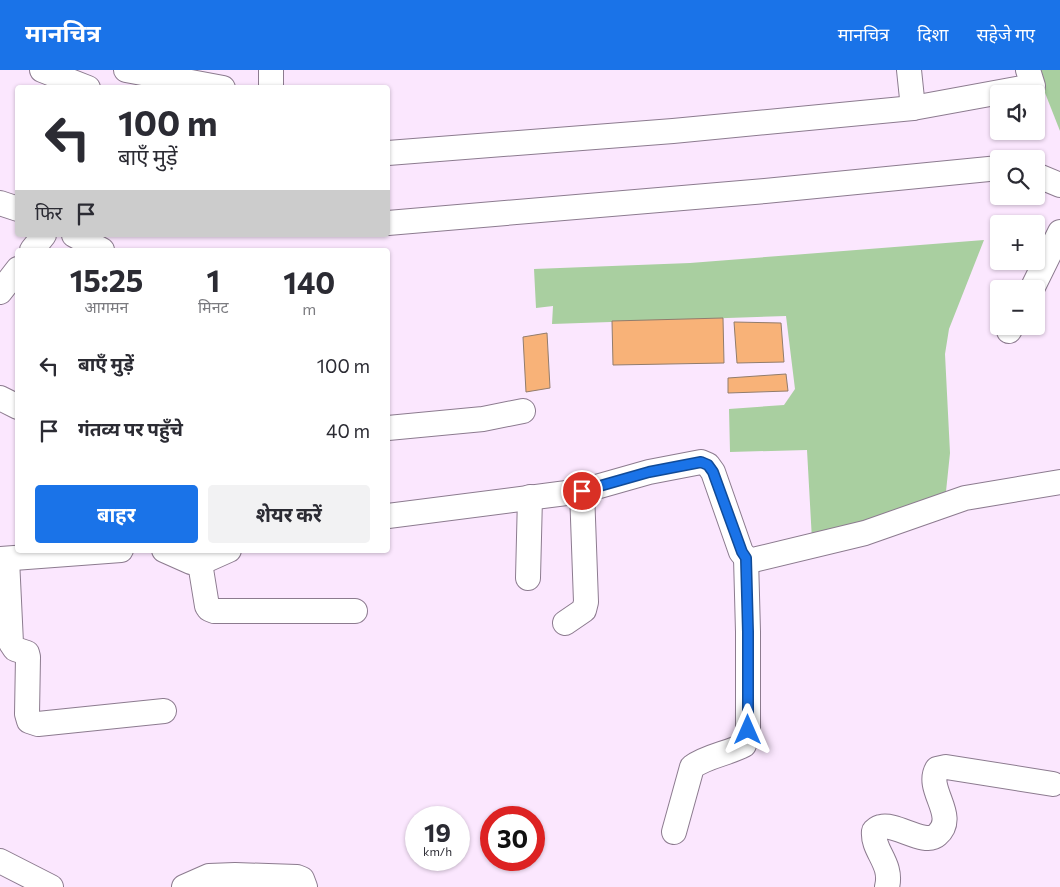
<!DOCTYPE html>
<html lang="hi">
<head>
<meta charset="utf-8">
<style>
  :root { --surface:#fff; --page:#f2f2f3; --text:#2b2b33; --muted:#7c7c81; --accent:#1a73e8 }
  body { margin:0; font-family:Commissioner,"Noto Sans Devanagari",sans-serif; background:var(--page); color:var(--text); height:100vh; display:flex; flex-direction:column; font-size:19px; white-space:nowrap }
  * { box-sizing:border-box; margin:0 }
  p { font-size:16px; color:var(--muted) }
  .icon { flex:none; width:28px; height:28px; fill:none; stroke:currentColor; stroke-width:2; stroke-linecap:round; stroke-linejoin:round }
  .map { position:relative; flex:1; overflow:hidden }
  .details { position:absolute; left:15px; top:178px; width:375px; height:305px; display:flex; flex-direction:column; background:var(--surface); border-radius:5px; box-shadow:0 1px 4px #0004 }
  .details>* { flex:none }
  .banner { position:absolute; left:15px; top:15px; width:375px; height:152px; border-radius:5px; box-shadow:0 1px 4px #0004; background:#fff; color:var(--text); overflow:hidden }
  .buttons { position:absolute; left:990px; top:15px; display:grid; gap:10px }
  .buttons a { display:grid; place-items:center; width:55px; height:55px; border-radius:5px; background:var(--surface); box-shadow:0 1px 4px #0004; font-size:25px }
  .speed { position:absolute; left:405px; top:736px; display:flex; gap:10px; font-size:25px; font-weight:700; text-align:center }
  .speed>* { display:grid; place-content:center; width:65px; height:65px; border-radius:50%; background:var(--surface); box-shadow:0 1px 4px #0004; line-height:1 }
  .speed small { font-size:12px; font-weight:400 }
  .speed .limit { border:8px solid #d22; background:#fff; color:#111 }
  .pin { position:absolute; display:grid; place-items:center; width:42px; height:42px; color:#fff; margin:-21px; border:2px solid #fff; border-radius:50%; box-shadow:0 1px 5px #0007 }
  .me { position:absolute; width:55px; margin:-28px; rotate:0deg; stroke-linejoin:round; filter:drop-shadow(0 0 4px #0008) }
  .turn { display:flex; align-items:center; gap:18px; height:105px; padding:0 20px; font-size:22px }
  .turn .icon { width:65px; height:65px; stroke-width:2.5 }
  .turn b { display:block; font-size:35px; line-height:42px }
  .then { display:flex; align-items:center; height:48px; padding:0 20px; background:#0003; gap:10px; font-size:19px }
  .eta { display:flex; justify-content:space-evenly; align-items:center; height:85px; text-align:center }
  .eta b { font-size:30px; font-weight:700; line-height:35px }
  .primary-button { display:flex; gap:10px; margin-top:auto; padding:10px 20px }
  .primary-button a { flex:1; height:58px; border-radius:5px; background:var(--accent); color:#fff; font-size:20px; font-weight:700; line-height:58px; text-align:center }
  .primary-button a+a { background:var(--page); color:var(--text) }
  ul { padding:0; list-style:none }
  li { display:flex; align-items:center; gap:15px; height:65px; padding:0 20px }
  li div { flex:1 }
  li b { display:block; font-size:19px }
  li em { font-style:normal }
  header { display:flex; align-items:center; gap:30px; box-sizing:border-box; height:70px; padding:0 25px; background:var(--accent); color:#fff }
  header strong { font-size:24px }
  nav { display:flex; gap:28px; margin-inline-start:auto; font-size:18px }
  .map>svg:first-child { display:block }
</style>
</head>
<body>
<header>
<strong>मानचित्र</strong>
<nav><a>मानचित्र</a><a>दिशा</a><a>सहेजे गए</a></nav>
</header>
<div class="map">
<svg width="1060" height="817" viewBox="0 0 1060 817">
  <rect width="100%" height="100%" fill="#fbe7fe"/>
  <g fill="#a9cfa0">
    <polygon points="1036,0 1060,0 1060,61"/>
    <polygon points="984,170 949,259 945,284 950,383 945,431 812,470 807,380 730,382 729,339 784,335 795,319 786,246 552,254 553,236 536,238 534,199 690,193"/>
  </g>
  <g fill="#f8b278" stroke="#927c6c">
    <polygon points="723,248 724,293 613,295 612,251"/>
    <polygon points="734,252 781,253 784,292 737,293"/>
    <polygon points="547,263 550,318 526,322 523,267"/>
    <polygon points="786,304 788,321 728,323 728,308"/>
  </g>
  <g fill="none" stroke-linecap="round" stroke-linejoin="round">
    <g stroke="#8c7b8f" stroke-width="26">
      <g id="minor">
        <polyline points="42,0 88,18"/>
        <polyline points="126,0 223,18"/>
        <polyline points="909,0 913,38"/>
        <polyline points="271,18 271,0"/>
        <polyline points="388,83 673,61 913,38 1033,16 1028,0"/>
        <polyline points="1036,105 1060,115"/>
        <polyline points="0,133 18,139"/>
        <polyline points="388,153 765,121 999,98"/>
        <polyline points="74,165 102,180"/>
        <polyline points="32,180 44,165"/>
        <polyline points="1032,219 1060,162"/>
        <polyline points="0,222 18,199"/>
        <polyline points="1009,261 1012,256"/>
        <polyline points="0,328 18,337"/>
        <polyline points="388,358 483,349 523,341"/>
        <polyline points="388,446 582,421 649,402 701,392 708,395 713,402 741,482 746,488 753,490 865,463 965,428 1060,412"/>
        <polyline points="164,480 191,492 200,493 229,480"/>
        <polyline points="0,489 121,480"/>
        <polyline points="7,489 11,573 15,579 27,583 28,587 27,644 29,651 38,654 164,641"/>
        <polyline points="200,493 207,536 209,539 214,541 355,541"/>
        <polyline points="528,508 530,427"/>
        <polyline points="565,553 584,540 586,532 582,421"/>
        <path d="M 674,762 L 692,697 C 707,686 727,684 744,675 L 748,660 L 748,562 L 746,488"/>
        <polyline points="0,791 51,817"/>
        <polyline points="184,817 209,806 235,805 297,807 302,809 305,817"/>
        <path d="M 887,817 C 893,793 872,781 874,761 C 876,759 878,757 881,757 C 896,753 925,776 937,765 C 959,746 925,720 937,699 L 946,697 L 1053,714"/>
      </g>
    </g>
    <use href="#minor" stroke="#fff" stroke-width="24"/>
  </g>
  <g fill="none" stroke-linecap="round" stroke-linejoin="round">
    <g stroke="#114b97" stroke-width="12">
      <polyline id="route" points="582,421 649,402 701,392 708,395 713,402 742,482 746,488 748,562 748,660"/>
    </g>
    <use href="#route" stroke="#1a73e8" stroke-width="9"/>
  </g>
</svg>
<div class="buttons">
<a><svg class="icon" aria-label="sound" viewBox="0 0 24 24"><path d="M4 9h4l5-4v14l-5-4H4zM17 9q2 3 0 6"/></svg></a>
<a><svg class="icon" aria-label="search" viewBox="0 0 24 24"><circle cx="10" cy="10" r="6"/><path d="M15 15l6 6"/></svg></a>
<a>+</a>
<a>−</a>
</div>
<div class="speed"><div>19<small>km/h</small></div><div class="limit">30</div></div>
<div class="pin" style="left:582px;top:421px;background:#d93025"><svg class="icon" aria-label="arrive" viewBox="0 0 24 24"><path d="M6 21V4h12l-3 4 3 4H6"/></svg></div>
<svg class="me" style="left:748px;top:660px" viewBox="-20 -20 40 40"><path d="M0-17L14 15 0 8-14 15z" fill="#1a73e8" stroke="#fff" stroke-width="4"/></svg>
<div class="banner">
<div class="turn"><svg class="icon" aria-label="left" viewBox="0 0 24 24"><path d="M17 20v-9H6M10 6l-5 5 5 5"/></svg><div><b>100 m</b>बाएँ मुड़ें</div></div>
<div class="then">फिर<svg class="icon" aria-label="arrive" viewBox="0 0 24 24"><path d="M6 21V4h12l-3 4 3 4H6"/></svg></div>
</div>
<section class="details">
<div class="eta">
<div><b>15:25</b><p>आगमन</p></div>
<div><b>1</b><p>मिनट</p></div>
<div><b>140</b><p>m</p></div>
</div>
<ul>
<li><svg class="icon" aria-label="left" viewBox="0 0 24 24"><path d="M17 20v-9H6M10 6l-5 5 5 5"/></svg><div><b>बाएँ मुड़ें</b></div><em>100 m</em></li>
<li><svg class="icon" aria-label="arrive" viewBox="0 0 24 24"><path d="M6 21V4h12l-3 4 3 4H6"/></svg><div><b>गंतव्य पर पहुँचे</b></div><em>40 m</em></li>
</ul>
<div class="primary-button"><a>बाहर</a><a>शेयर करें</a></div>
</section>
</div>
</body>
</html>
